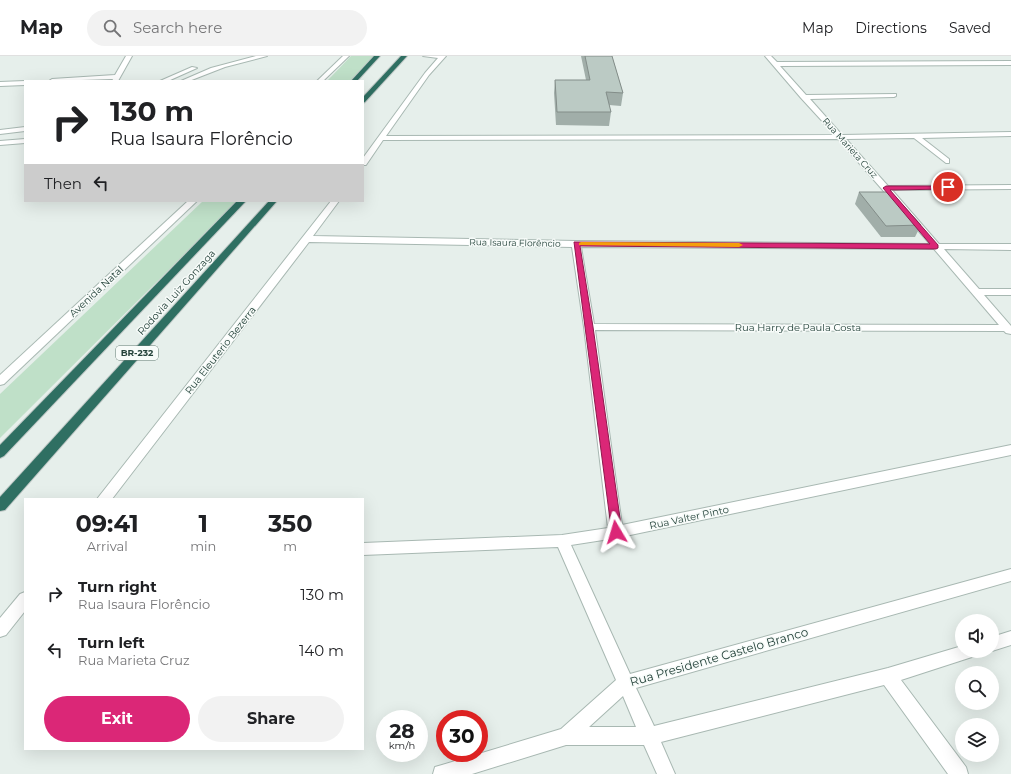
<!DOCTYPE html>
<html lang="en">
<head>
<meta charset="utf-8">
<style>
  :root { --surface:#fff; --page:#f2f2f2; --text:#202124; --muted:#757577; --line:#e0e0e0; --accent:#db2777 }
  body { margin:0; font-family:Montserrat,sans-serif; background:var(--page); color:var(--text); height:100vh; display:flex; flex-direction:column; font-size:15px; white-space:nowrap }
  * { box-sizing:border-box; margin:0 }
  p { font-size:13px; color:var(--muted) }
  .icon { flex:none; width:22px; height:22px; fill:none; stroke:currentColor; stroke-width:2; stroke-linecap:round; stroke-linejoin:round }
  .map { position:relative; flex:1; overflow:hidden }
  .side { position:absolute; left:24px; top:442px; width:340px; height:252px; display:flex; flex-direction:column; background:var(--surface); border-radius:0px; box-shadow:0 4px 16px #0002 }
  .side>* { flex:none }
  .banner { position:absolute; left:24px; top:24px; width:340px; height:122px; border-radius:0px; box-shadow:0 4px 16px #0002; background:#fff; color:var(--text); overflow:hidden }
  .buttons { position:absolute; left:955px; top:558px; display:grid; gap:8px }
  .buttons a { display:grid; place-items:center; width:44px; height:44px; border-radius:50%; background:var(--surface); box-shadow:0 4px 16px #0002; font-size:20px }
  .speed { position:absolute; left:376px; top:654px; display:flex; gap:8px; font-size:20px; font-weight:700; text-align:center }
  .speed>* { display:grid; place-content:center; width:52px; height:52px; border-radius:50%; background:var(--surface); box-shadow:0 4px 16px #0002; line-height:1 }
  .speed small { font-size:10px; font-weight:400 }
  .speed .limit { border:6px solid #d22; background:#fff; color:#111 }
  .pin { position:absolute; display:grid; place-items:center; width:34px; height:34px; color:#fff; margin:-17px; border:2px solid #fff; border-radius:50%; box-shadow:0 1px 4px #0007 }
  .me { position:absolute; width:44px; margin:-22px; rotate:353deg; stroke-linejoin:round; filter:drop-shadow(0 0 3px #0008) }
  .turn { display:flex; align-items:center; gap:14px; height:84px; padding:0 20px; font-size:18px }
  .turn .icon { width:52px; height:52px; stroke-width:2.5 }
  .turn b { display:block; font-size:28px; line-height:34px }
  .then { display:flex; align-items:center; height:38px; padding:0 20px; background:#0003; gap:8px; font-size:15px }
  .eta { display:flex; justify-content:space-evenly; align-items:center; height:68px; text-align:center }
  .eta b { font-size:24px; font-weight:700; line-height:28px }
  .cta { display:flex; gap:8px; margin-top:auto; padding:8px 20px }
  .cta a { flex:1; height:46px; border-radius:24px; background:var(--accent); color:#fff; font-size:16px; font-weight:700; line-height:46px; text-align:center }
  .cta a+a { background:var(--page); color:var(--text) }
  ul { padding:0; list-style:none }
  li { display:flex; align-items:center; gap:12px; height:56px; padding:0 20px }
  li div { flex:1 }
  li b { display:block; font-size:15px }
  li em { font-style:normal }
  header { display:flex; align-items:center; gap:24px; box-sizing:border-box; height:56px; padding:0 20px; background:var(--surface); border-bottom:1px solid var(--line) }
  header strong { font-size:19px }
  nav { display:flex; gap:22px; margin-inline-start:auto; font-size:14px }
  .search { width:280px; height:36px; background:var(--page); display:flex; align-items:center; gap:10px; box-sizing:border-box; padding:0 14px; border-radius:22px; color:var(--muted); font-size:15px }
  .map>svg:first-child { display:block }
</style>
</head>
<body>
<header>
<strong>Map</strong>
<div class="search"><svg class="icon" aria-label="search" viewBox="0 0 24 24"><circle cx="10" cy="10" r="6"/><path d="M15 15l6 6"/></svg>Search here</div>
<nav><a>Map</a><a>Directions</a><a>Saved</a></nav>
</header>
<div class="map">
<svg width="1011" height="718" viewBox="0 0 1011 718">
  <rect width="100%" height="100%" fill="#e6efeb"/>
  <g fill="#bfe0c8">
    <polygon points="351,0 380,0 356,25 327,25"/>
    <polygon points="203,145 238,145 0,382 0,338"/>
  </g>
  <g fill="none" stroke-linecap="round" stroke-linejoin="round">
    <g stroke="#a8b8b2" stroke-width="2">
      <g id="minor">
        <polygon points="126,0 132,0 118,25 112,25 113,23 49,25 52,23 115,19"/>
        <polygon points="256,0 267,0 225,11 189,25 181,25 211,12"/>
        <polygon points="343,0 349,0 323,25 317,25"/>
        <path d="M 423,0 L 446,0 L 429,19 L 386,80 L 835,79 L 801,42 L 765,0 L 771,0 L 777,6 L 1011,5 L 1011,9 L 780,10 L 806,39 L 896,38 L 896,40 L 894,41 L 810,43 L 842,79 L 1011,76 L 1011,80 L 922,82 L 949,103 L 949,107 L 946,107 L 914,82 L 846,83 L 888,130 L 1011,129 L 1011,133 L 892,134 L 939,188 L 1011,188 L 1011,194 L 944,193 L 979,233 L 1011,233 L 1011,239 L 984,239 L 1011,270 L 1011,278 L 1006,277 L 1004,275 L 595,274 L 622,469 L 1011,389 L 1011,399 L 616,482 L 571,489 L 630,618 L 1011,513 L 1011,525 L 636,632 L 654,670 L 888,612 L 962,590 L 962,595 L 977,595 L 975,600 L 901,624 L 966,711 L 968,718 L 948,718 L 884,629 L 661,686 L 675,718 L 657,718 L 644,689 L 566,689 L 472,718 L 433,718 L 435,711 L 442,709 L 561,673 L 616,624 L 558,491 L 363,499 L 363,487 L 562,479 L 608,472 L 584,271 L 572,191 L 309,186 L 112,443 L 97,443 L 331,145 L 339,145 L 313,180 L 576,185 L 930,188 L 838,83 L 383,84 L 366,109 L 363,109 L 363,102 L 425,17 L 438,2 ZM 581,191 L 934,193 L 999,269 L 594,268 ZM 623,640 L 636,671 L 589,671 Z"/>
        <polygon points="192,11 197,12 168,25 160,25"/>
        <polygon points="25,25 25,29 0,30 0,26"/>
        <polygon points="25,71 25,75 0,78 0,74"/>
        <polygon points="25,83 25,87 0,89 0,85"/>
        <polygon points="188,145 197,145 4,328 0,329 0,319"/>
        <polygon points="25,536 25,555 6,579 0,581 0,562 20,538"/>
        <polygon points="1011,575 1011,589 992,595 991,595 992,595 992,581"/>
      </g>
    </g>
    <g stroke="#c2cac8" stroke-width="2">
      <g id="highway">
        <polygon points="374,0 380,0 357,25 351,25"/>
        <polygon points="401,0 407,0 365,46 363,47 363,41"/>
        <polygon points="237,145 246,145 4,400 0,402 0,389"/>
        <polygon points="269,145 277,145 5,454 0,455 0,441"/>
      </g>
    </g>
    <use href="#minor" fill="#fff" fill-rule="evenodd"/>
    <use href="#highway" fill="#2f6f62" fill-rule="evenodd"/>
  </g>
  <g fill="#a1aea9">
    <polygon points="581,0 612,0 623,37 621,50 609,49 611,56 609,70 556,69 554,37 555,24 586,24"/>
    <polygon points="859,136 921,169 915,181 881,181 855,148"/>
  </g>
  <g fill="#bbcac4" stroke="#838d89">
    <polygon points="585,0 612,0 623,37 606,36 611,56 557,56 555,24 590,24"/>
    <polygon points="859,136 891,136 921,169 886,170"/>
  </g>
  <polygon fill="#db2777" stroke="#8e194d" points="950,130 950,133 948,133 890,134 938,189 938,192 936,193 580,190 593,271 622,476 620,479 616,481 612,479 574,186 930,188 883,132 886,130"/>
  <polygon fill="#f59e0b" points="581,186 739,187 743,189 739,191 579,189 579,187"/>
  <g text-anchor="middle" stroke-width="3" stroke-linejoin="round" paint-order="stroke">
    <g font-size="9" fill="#24423a" stroke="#f7fbf9">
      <text transform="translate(850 92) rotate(48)" y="3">Rua Marieta Cruz</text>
      <text transform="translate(515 187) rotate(1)" y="3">Rua Isaura Florêncio</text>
    </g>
    <rect fill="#f7fbf9" stroke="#637a73" stroke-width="1" x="116" y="290" width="42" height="14" rx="3"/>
    <g font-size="9" font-weight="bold" fill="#24423a">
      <text x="137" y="300">BR-232</text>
    </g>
    <g font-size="10" fill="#24423a" stroke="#f7fbf9">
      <text transform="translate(96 235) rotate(-43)" y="4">Avenida Natal</text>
      <text transform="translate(176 236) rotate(-48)" y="4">Rodovia Luiz Gonzaga</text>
      <text x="798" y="275">Rua Harry de Paula Costa</text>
      <text transform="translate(220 294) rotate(-52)" y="4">Rua Eleuterio Bezerra</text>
      <text transform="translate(689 461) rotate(-12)" y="4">Rua Valter Pinto</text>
    </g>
    <g font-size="12" fill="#24423a" stroke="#f7fbf9">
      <text transform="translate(719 601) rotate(-16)" y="4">Rua Presidente Castelo Branco</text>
    </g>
  </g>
</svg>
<div class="buttons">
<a><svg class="icon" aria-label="sound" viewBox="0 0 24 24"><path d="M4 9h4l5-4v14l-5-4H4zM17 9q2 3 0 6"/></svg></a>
<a><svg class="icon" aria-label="search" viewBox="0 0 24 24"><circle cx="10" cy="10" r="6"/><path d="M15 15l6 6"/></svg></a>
<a><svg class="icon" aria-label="layers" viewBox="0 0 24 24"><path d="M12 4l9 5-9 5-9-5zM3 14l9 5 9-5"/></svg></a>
</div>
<div class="speed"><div>28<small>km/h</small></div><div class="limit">30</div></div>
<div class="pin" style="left:948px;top:131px;background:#d93025"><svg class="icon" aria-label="arrive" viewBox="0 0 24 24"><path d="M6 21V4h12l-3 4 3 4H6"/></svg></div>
<svg class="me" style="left:616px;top:476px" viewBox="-20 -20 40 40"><path d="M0-17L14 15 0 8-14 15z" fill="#db2777" stroke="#fff" stroke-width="4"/></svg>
<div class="banner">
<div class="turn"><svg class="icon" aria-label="right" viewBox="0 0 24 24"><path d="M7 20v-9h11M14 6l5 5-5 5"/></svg><div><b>130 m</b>Rua Isaura Florêncio</div></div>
<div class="then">Then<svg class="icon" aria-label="left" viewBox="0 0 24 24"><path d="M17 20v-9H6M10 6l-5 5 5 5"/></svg></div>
</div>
<section class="side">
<div class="eta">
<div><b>09:41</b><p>Arrival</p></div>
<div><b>1</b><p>min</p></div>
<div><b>350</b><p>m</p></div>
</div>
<ul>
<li><svg class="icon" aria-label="right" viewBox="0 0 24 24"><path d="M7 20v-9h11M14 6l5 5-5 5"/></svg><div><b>Turn right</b><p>Rua Isaura Florêncio</p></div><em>130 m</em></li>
<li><svg class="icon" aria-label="left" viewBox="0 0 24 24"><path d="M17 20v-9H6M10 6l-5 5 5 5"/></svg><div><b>Turn left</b><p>Rua Marieta Cruz</p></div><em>140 m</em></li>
</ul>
<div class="cta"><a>Exit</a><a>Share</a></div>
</section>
</div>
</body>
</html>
